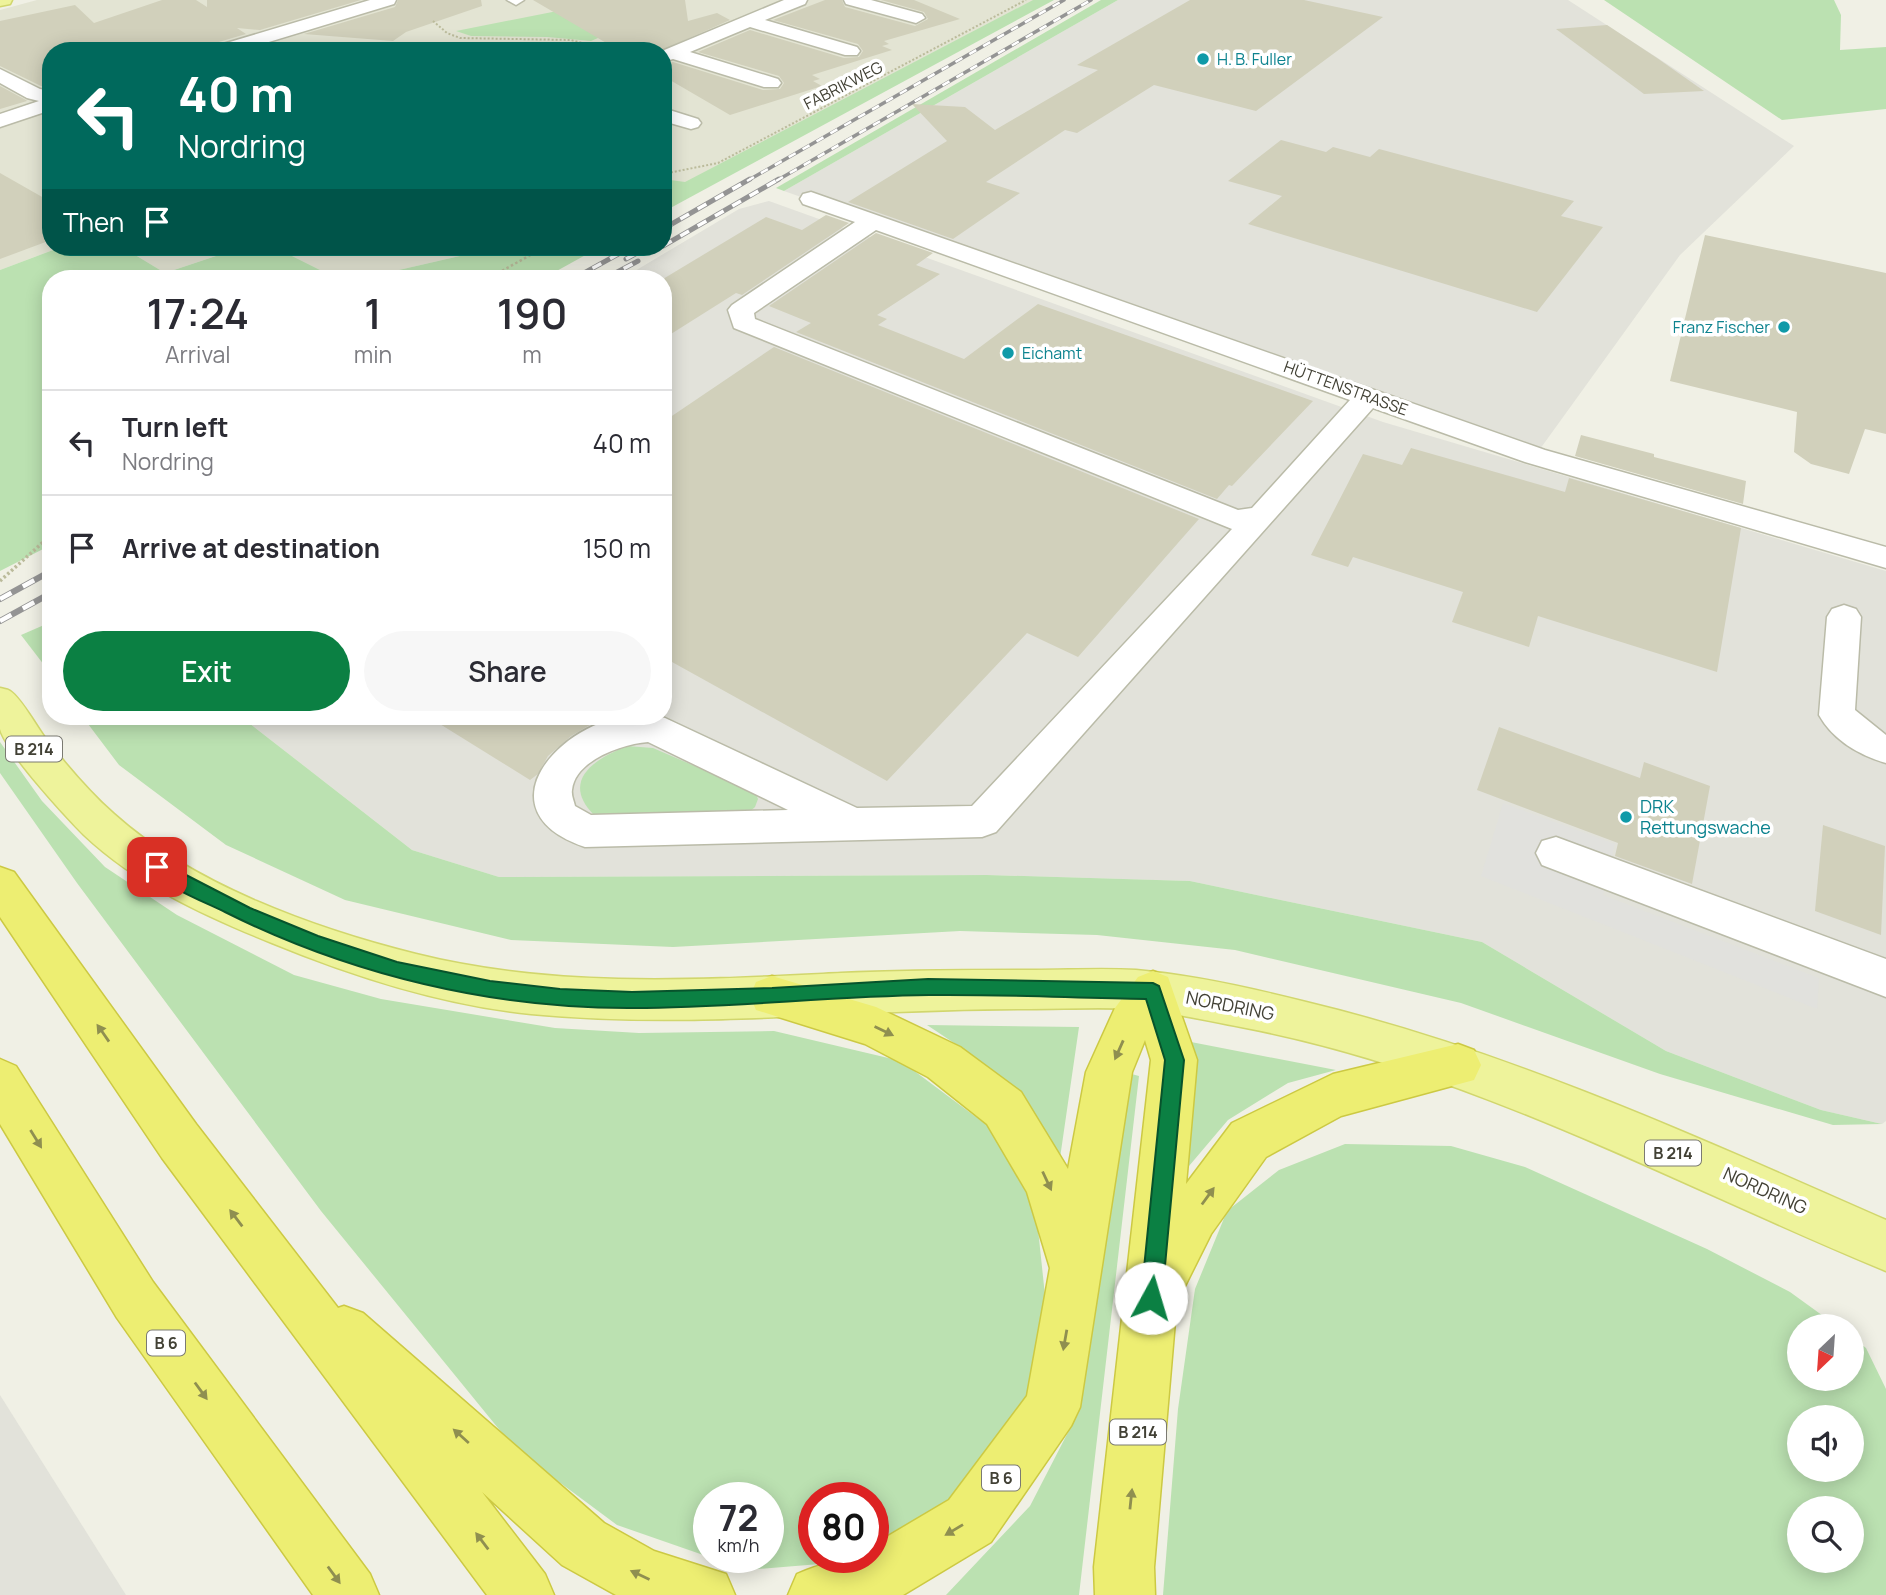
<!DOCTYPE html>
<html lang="en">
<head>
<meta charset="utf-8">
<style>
  :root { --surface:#fff; --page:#f7f7f7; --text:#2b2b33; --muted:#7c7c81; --line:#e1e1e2; --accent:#0b8043 }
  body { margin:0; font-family:Manrope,sans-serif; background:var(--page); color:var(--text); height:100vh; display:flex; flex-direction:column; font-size:26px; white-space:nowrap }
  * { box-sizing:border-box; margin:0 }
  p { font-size:23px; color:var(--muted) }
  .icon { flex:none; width:38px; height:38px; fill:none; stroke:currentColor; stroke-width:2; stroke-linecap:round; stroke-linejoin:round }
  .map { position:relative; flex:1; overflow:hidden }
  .side { position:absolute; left:42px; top:270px; width:630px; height:455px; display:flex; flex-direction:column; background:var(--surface); border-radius:28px; box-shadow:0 4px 18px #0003 }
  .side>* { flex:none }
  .hud { position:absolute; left:42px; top:42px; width:630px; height:214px; border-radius:28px; box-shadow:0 4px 18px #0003; background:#00695c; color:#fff; overflow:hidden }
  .needle { width:46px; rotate:205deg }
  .buttons { position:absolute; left:1787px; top:1314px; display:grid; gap:14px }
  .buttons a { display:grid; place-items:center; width:77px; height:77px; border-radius:50%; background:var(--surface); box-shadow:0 4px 18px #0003; font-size:35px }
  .speed { position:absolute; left:693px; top:1482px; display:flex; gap:14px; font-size:35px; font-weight:700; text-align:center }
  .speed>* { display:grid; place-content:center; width:91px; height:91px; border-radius:50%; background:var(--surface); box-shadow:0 4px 18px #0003; line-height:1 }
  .speed small { font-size:18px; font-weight:400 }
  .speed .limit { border:10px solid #d22; background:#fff; color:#111 }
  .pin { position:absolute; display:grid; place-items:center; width:60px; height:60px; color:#fff; margin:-30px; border-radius:14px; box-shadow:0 4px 10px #0006 }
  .me { position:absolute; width:77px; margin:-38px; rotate:6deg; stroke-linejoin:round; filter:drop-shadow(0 0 5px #0008) }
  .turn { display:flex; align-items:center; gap:24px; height:147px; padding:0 21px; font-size:32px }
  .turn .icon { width:91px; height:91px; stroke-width:2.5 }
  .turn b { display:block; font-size:49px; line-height:60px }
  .then { display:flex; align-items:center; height:66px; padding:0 21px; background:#0003; gap:14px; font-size:26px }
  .eta { display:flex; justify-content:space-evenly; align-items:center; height:119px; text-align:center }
  .eta b { font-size:42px; font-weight:600; line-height:49px }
  .primary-button { display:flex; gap:14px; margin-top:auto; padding:14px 21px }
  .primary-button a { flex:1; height:80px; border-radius:42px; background:var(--accent); color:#fff; font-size:28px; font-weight:600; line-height:80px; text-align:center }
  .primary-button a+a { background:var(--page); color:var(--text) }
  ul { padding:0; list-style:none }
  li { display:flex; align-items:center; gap:21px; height:105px; padding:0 21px; border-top:2px solid var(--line) }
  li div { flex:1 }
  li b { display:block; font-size:26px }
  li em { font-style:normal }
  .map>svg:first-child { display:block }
</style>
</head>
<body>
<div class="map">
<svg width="1886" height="1595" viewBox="0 0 1886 1595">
  <rect width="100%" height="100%" fill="#f0f0e5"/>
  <g fill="#e3e4d3">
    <polygon points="37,0 1034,0 685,183 663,179 663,51 51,51 51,247 61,247 0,270 0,10"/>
    <polygon points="122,247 243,247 165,273"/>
    <polygon points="274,247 499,247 364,278 336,278"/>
  </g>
  <g fill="#e2e2da">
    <polygon points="1118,0 1568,0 1794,146 1680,255 1535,456 784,191"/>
    <polygon points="769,201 1383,422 1886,571 1886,1121 1882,1124 1821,1110 1666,1051 1482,942 1190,881 987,875 499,877 412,850 240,716 663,716 663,278 623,278 739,209"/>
    <polygon points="0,1395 126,1595 0,1595"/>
  </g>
  <g fill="#bbe1b1" fill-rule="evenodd">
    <polygon points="613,0 633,23 591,41 547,37 471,36 456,31"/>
    <polygon points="1033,0 1054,0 663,212 663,179 685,182"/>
    <polygon points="1101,0 1118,0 784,191 776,188"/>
    <polygon points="1604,0 1834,0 1841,15 1840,50 1886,47 1886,109 1782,120"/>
    <polygon points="61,247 122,247 165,273 243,247 274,247 336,278 51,278 51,545 0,571 0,270"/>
    <polygon points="499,247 600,247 544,278 364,278"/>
    <polygon points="51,622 51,674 21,635"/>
    <polygon points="82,716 240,716 412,850 499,877 987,875 1190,881 1482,942 1666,1051 1821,1110 1882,1124 1833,1125 1660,1074 1461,1003 1235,950 1097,935 960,931 673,947 511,940 345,900 226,845 119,765"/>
    <polygon points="0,742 42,801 105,867 177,915 294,975 381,999 555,1028 639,1033 774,1031 901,1061 988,1126 1036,1210 1048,1324 1028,1396 950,1500 873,1545 873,1498 814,1498 814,1558 851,1558 844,1562 746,1570 711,1558 768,1558 768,1498 709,1498 709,1557 617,1525 516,1450 321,1211 77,883 0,773"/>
    <path d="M 627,746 L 653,748 L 755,792 L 758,799 L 755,807 L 746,815 L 594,815 C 560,780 595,759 627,746 Z"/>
    <polygon points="927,1025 1079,1027 1060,1158 1021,1095 963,1049"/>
    <polygon points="1191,1042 1336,1070 1288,1083 1228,1120 1178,1179"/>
    <polygon points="1124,1072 1139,1076 1079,1595 946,1595 1030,1506 1079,1411"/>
    <path d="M 1345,1144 L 1451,1146 L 1525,1167 L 1707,1249 L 1790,1292 L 1837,1326 L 1799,1326 L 1799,1379 L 1852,1379 L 1852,1337 L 1866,1348 L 1886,1389 L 1886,1595 L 1163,1595 L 1178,1409 L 1195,1289 L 1227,1211 L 1279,1170 ZM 1799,1418 L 1852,1418 L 1852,1470 L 1799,1470 ZM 1799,1508 L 1852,1508 L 1852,1561 L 1799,1561 Z"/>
  </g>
  <polygon fill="#e1e1dd" points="1503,803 1615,844 1603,895 1819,978 1817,1009 1481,876"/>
  <g fill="#d1d0bb">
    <polygon points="162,0 196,0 207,7 207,0 361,0 260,30 237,28 246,34 212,44 208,51 51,51 51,88 41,86 0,66 0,21 75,5 94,23"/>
    <polygon points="398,0 481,0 482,6 406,32 393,41 304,34 395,7"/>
    <polygon points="533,0 685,0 688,21 717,13 730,20 660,51 620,51"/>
    <polygon points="825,0 842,0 845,7 915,26 928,19 924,12 881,0 914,0 960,19 884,41 889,44 882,46 892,50 812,75 820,79 813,81 822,86 730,115 663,76 663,64 673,62 763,90 780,89 784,83 779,76 698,52 750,30 844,58 859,57 863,51 858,44 773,20"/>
    <polygon points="1190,0 1304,0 1383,17 1256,111 1154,85 1077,133 1065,130 986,182 1020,193 953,239 848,202 947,141 912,104 965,107 995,130 1098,70 1077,65"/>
    <polygon points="1607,25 1657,58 1704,91 1644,94 1556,29"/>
    <polygon points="0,86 26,100 27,101 0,109"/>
    <polygon points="1281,140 1326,152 1333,147 1370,157 1379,149 1574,201 1561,216 1603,227 1537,312 1248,224 1282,196 1228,181"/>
    <polygon points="0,173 51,202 51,240 0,259"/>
    <polygon points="826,215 849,223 742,295 736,293 663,339 663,279 766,217 802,230"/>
    <polygon points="876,233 933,253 916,265 940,274 877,315 887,319 878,325 964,359 1038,304 1313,401 1232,486 1229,485 1217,499 796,332 811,323 769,306"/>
    <polygon points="1705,235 1886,273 1886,434 1865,429 1849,474 1811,464 1794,452 1797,412 1670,381"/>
    <polygon points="774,347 1199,519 1078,657 1027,633 887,781 663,657 663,422"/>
    <polygon points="1581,435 1654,454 1654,457 1746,481 1743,504 1575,456"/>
    <polygon points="1411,448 1565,492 1569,478 1741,528 1717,672 1538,616 1529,647 1452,622 1463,592 1353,557 1348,567 1311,555 1363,454 1402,465"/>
    <polygon points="427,716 605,716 571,736 548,756 538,774 530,780"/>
    <polygon points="1499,727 1640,778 1644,762 1710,786 1692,884 1615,856 1618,843 1477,790"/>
    <polygon points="1823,825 1885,846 1881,935 1815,911"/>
  </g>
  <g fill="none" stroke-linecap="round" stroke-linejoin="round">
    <g stroke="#babba8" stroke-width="3">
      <g id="minor">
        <polygon points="370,0 396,0 394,4 239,51 210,51 213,47"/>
        <polygon points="507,0 524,0 516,5"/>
        <polygon points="784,0 807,0 805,4 765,20 857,47 860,51 857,55 845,55 750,27 690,52 778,79 781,83 778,87 764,87 673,59 663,62 662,51"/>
        <polygon points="844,0 871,0 922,14 925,18 916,23 846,4"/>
        <polygon points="0,69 40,89 51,91 51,110 0,127 0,114 39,101 27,98 0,83"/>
        <polygon points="663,108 698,119 701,123 698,127 691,129 663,121"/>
        <path d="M 811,192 L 1545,450 L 1886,547 L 1886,568 L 1525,462 L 1373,408 L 996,832 L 982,837 L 585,847 C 464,806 586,694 665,718 L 857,808 L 972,806 L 1232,529 L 734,328 L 728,310 L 732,305 L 855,222 L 803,204 L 800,199 L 803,194 ZM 876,230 L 1350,400 L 1252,508 L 1238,510 L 755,319 L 754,313 ZM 648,742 L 788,810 L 591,815 L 575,806 C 574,801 571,795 572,790 C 575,760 623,744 648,742 Z"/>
        <path d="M 1844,605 L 1856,609 L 1861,617 L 1855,710 L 1886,735 L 1886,763 C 1859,755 1833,740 1819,715 L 1827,617 L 1832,609 Z"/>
        <polygon points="1556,837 1886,959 1886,997 1542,865 1536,853 1542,841"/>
      </g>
    </g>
    <g stroke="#d1d66d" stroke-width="3">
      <g id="major">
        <polygon points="0,0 12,0 10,4 0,6"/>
        <path d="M 0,688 C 3,689 7,689 10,691 C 21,698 37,727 46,739 C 67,766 89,792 114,814 C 193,885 315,929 416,954 C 556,989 699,980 841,973 C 906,970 970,970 1035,970 C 1068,970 1102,968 1136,970 C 1193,975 1251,988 1306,1002 C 1507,1050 1697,1137 1886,1220 L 1886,1271 C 1675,1184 1473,1072 1246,1028 C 1209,1021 1171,1012 1134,1009 C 1099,1007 1064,1009 1030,1009 C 864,1008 697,1030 531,1014 C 442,1005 355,977 272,943 C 205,916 137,885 84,835 C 66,817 6,752 0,729 C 0,718 0,700 0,688 Z"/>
      </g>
    </g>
    <g stroke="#ccc943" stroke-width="3">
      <g id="highway">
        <polygon points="0,867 14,872 196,1124 338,1308 344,1306 363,1313 604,1523 654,1551 726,1574 735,1595 616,1595 562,1565 482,1492 545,1574 554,1595 487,1595 162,1158 0,917"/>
        <path d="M 1153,971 L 1168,977 L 1197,1060 L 1186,1184 L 1232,1123 L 1333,1074 L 1458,1044 L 1474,1050 L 1481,1065 L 1474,1080 L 1341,1116 L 1266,1157 L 1211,1234 L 1180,1296 L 1177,1298 L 1154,1567 L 1155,1595 L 1095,1595 L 1094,1567 L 1151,1060 L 1145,1040 L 1132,1072 L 1080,1407 L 1071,1426 L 991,1542 L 903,1595 L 788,1595 L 797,1574 C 822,1563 846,1558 873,1558 L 873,1545 L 949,1500 L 1027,1396 L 1050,1268 L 1027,1192 L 987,1124 L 928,1077 L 865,1044 L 756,1010 L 750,996 L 756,982 L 772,976 L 876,1007 L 960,1047 L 1021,1092 L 1068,1169 L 1086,1072 L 1115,1008 L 1138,977 Z"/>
        <polygon points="0,1059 16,1066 153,1282 370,1574 379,1595 313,1595 117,1318 0,1124"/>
      </g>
    </g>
    <g stroke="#bbbb9b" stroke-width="2" stroke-dasharray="2 2" stroke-linecap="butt">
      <polyline points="433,21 447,33 460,38 571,40 601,48"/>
      <polyline points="663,174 718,163 1026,0"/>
    </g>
    <polyline stroke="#bbbb9b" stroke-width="2.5" stroke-dasharray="2.5 2.5" stroke-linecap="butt" points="489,278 545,247"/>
    <polyline stroke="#bbbb9b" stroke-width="3.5" stroke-dasharray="2.5 2.5" stroke-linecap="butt" points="0,581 51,535"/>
    <use href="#minor" fill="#fff" fill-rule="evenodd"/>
    <use href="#major" fill="#eef39b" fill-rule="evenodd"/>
    <use href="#highway" fill="#edee72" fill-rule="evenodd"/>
    <g stroke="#949494" stroke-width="3.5">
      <g id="rail-far2">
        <polyline points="747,181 1064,0"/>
        <polyline points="776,181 1091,0"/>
      </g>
    </g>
    <g stroke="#949494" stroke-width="5">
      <g id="rail-far1">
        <polyline points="663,229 750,179"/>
        <polyline points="663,246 779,179"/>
        <polyline points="626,259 648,247"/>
        <polyline points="575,278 631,247"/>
        <polyline points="606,278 638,261"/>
      </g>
    </g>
    <g stroke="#949494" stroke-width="6">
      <g id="rail">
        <polyline points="0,599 51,571"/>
        <polyline points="0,621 51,593"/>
      </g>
    </g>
    <use href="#rail-far2" stroke="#fff" stroke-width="2.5" stroke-dasharray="8" stroke-linecap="butt"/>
    <use href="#rail-far1" stroke="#fff" stroke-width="3.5" stroke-dasharray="10" stroke-linecap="butt"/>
    <use href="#rail" stroke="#fff" stroke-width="4.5" stroke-dasharray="13" stroke-linecap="butt"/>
  </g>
  <defs><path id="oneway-solid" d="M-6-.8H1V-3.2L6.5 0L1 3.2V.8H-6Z" transform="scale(1.75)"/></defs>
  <g fill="#8f8f50">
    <use href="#oneway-solid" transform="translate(884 1031) rotate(26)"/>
    <use href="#oneway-solid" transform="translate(103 1033) rotate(-125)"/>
    <use href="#oneway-solid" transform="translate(1119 1050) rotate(114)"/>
    <use href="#oneway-solid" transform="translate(36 1139) rotate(58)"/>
    <use href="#oneway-solid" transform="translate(1047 1181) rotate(65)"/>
    <use href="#oneway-solid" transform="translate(1208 1196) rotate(-54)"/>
    <use href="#oneway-solid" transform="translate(236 1218) rotate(-127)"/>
    <use href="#oneway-solid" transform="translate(1065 1340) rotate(100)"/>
    <use href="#oneway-solid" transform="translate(201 1391) rotate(54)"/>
    <use href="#oneway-solid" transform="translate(461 1436) rotate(-138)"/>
    <use href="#oneway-solid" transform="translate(1131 1499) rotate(-84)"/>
    <use href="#oneway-solid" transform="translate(954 1530) rotate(149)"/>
    <use href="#oneway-solid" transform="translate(482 1541) rotate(-127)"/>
    <use href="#oneway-solid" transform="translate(334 1575) rotate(54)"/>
    <use href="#oneway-solid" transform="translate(640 1575) rotate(-155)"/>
  </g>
  <path fill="#0b8043" stroke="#07532c" stroke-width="2" d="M 157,860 L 250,908 L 318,936 L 397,962 L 490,981 L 560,989 L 632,992 L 772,988 L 928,979 L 1153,983 L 1159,986 L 1184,1060 L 1162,1298 L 1159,1306 L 1151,1309 L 1144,1306 L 1141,1298 L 1165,1060 L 1146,999 C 1074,998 1002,994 929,995 C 831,996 732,1008 634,1008 C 493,1009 351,975 225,912 C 207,903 158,884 149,867 L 151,862 Z"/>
  <g fill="#0f9aa8" stroke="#fff" stroke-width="2.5">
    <circle cx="1203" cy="59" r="7"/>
    <circle cx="1784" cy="327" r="7"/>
    <circle cx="1008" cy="353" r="7"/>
    <circle cx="1626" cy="817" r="7"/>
  </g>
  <g text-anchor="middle" stroke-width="7" stroke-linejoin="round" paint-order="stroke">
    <g font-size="16" fill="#0d838f" stroke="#fff" text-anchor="start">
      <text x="1217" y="65">H. B. Fuller</text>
      <text x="1770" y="333" text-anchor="end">Franz Fischer</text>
      <text x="1022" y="359">Eichamt</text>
    </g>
    <g font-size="16" fill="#424135" stroke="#fff">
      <text transform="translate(843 85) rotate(-27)" y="6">FABRIKWEG</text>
      <text transform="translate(1346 388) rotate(20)" y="6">HÜTTENSTRASSE</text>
    </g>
    <g fill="#fff" stroke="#7b7a72" stroke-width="2">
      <rect x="6" y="736.5" width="56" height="25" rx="5"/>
      <rect x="1645" y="1140.5" width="56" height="25" rx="5"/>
      <rect x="147" y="1330.5" width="38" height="25" rx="5"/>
      <rect x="1110" y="1419.5" width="56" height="25" rx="5"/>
      <rect x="982" y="1465.5" width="38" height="25" rx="5"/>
    </g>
    <g font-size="16" font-weight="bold" fill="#424135">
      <text x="34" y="755">B 214</text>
      <text x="1673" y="1159">B 214</text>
      <text x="166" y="1349">B 6</text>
      <text x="1138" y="1438">B 214</text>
      <text x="1001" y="1484">B 6</text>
    </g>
    <g font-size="18" fill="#0d838f" stroke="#fff" text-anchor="start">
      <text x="1640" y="813">DRK<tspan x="1640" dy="21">Rettungswache</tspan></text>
    </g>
    <g font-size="18" fill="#424135" stroke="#fff">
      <text transform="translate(1230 1006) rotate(11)" y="6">NORDRING</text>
      <text transform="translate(1765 1191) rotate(24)" y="6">NORDRING</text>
    </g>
  </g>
</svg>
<div class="buttons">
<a><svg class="needle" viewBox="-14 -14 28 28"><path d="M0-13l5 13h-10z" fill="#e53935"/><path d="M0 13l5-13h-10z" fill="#7c7c81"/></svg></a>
<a><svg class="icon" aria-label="sound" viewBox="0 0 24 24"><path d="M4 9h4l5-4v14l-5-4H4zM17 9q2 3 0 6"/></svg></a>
<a><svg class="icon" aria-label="search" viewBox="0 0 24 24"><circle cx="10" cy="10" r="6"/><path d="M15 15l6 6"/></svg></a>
</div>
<div class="speed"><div>72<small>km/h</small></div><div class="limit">80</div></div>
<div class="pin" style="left:157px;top:867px;background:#d93025"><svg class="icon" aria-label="arrive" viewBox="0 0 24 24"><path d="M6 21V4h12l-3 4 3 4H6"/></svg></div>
<svg class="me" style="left:1151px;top:1298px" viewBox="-20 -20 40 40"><circle r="19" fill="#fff"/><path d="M0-13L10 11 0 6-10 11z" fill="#0b8043"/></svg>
<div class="hud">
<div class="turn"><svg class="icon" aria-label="left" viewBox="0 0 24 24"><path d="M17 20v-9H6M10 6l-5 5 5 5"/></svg><div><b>40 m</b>Nordring</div></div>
<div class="then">Then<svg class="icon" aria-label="arrive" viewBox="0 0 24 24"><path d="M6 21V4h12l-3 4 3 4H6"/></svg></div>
</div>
<section class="side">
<div class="eta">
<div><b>17:24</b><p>Arrival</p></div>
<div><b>1</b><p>min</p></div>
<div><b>190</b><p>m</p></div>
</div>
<ul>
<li><svg class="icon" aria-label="left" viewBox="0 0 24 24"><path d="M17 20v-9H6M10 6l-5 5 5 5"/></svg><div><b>Turn left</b><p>Nordring</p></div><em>40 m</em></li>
<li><svg class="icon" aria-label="arrive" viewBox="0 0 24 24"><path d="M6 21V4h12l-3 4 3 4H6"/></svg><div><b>Arrive at destination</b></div><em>150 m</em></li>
</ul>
<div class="primary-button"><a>Exit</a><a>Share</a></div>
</section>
</div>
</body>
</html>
